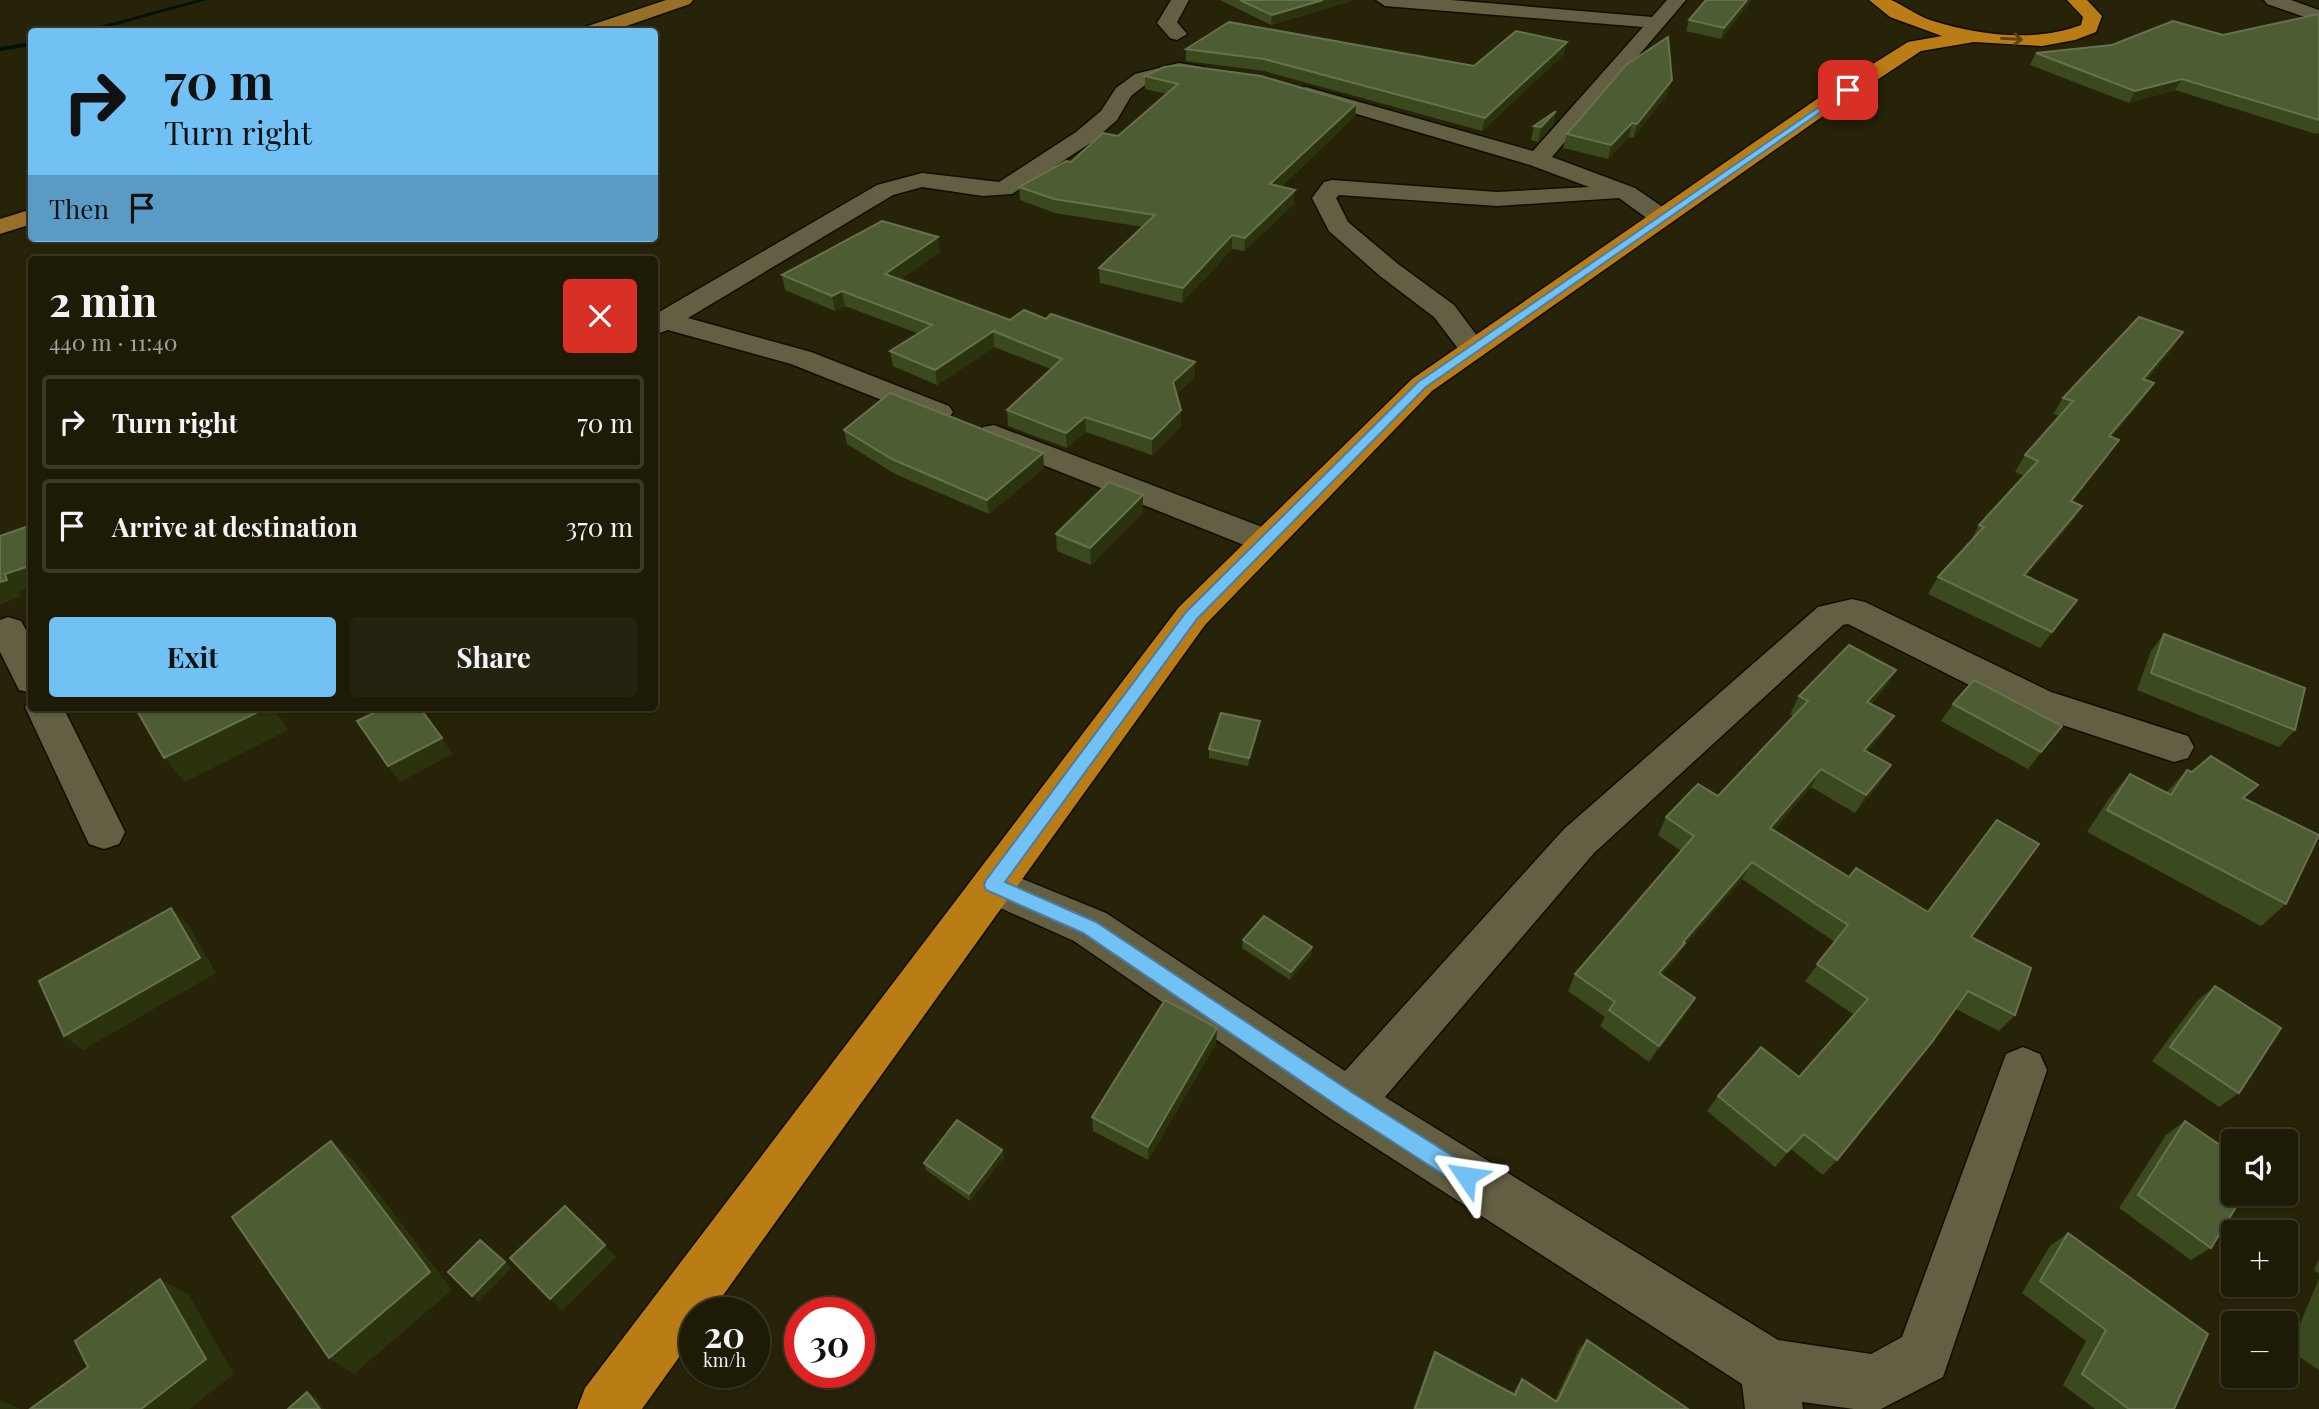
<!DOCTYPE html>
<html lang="en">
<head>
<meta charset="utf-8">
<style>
  :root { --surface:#1d1a06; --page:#252310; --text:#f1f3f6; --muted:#a0a19b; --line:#3b3828; --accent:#72c1f5 }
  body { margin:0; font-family:"Playfair Display",serif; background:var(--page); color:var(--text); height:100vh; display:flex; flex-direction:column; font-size:26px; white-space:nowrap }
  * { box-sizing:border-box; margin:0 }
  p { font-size:23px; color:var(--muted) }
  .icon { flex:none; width:38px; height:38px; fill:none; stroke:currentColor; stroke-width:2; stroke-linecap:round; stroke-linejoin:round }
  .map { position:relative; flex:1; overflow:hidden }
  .sheet { position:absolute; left:28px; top:256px; width:630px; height:455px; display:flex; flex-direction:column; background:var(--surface); border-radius:7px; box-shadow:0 2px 5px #0004,0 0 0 2px var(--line) }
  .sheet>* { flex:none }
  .banner { position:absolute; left:28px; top:28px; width:630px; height:214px; border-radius:7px; box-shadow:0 2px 5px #0004,0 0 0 2px var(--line); background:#72c1f5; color:#111; overflow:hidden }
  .controls { position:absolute; left:2221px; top:1129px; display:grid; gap:14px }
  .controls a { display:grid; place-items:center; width:77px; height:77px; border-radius:7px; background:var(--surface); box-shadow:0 2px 5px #0004,0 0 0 2px var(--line); font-size:35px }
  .speed { position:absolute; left:679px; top:1297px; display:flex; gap:14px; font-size:35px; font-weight:700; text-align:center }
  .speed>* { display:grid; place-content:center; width:91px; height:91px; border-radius:50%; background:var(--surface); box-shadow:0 2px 5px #0004,0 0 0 2px var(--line); line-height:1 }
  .speed small { font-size:18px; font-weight:400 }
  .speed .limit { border:10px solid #d22; background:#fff; color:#111 }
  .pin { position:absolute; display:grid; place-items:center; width:60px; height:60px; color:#fff; margin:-30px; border-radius:14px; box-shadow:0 4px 10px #0006 }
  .me { position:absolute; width:77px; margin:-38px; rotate:302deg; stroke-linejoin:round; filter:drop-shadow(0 0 5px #0008) }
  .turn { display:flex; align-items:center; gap:24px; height:147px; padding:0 21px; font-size:32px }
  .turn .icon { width:91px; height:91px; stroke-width:2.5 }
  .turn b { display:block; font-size:49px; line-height:60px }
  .then { display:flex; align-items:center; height:66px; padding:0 21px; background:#0003; gap:14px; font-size:26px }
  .round { display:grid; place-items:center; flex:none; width:74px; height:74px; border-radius:7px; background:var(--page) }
  .summary { display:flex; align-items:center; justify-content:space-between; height:119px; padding:0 21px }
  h1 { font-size:42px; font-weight:700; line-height:52px }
  .primary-button { display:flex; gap:14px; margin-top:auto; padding:14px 21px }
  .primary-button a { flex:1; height:80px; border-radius:7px; background:var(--accent); color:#111; font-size:28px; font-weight:700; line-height:80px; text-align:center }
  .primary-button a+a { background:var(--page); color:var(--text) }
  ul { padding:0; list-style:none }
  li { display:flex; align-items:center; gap:21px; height:94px; margin:0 14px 10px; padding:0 7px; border:4px solid var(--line); border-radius:7px }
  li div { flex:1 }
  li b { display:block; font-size:26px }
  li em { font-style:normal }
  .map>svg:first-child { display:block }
</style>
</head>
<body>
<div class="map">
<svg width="2319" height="1409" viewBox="0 0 2319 1409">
  <rect width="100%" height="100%" fill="#272308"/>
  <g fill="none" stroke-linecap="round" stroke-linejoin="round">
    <g fill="#001306" fill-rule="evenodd">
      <polygon points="197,0 207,0 90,32 78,32"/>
      <polygon points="32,42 32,46 0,51 0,47"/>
    </g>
    <g stroke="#100c00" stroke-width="3">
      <g id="minor">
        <polygon points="1171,0 1189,0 1177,22 1187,34 1177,40 1170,38 1157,23"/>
        <polygon points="1376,0 1451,0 1652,17 1667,0 1686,0 1552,157 1635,188 1670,212 1673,217 1670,222 1661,224 1652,222 1619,198 1497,206 1339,195 1336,198 1348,222 1398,264 1454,305 1487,349 1483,355 1473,357 1463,355 1434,317 1380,276 1329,231 1312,198 1324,182 1332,180 1497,192 1589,187 1530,165 1299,97 1295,93 1299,89 1306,87 1533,151 1643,27 1385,6"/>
        <polygon points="2264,0 2291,0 2319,10 2319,22 2267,4"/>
        <polygon points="1179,63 1203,67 1206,71 1203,75 1179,75 1149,82 1131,96 1117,120 1092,142 1012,194 983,196 922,187 893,195 688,318 811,352 949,406 953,412 949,418 938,421 927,418 791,364 668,330 654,335 654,315 877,185 922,173 999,182 1076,132 1101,111 1116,88 1135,74"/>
        <polygon points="994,425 1278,533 1283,541 1278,549 1266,552 1254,549 983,441 979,434 983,427"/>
        <polygon points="1852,599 1865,602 2051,692 2188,736 2194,747 2188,758 2174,762 2023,712 1848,624 1843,625 1594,853 1385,1097 1778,1340 1871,1354 1902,1337 2006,1054 2023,1047 2040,1054 2047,1070 1943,1377 1881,1409 1854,1409 1802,1402 1803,1409 1745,1409 1742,1384 1331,1119 1074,941 978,898 971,885 978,872 993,867 1106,913 1345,1071 1564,829 1818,607"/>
        <polygon points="8,617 21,621 32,641 32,693 19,690 0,652 0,620"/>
        <polygon points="30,697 32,707 63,707 125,832 119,844 104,849 89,844 25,707"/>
      </g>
    </g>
    <g stroke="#100c00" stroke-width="3">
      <g id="major">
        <polygon points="666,0 693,0 690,4 609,32 580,32 582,28"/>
        <polygon points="32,209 32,224 0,234 0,219"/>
      </g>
    </g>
    <g stroke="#100c00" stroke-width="3">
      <path id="highway" d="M 1869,0 C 1875,0 1885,0 1891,0 C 1903,5 1916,15 1930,20 C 1977,35 2034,43 2081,25 L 2083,17 L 2067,0 L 2087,0 L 2102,16 L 2096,32 L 2075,40 L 2042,46 L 1974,42 L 1921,51 L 1833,109 L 1432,391 L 1205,625 L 711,1312 L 695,1312 L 695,1335 L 642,1409 L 577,1409 L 585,1388 L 1179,607 L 1412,379 L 1817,99 L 1908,42 L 1942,36 L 1890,17 Z"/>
    </g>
    <use href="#minor" fill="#635f43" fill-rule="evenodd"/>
    <use href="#major" fill="#977027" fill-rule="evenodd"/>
    <use href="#highway" fill="#ba7c14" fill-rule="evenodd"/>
  </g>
  <g fill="#3a4a1e">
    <polygon points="1220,0 1354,0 1271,25"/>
    <polygon points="1752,0 1721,39 1686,31 1689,20"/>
    <polygon points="2319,14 2319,133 2316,134 2175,90 2129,103 2030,65 2036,53 2223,35"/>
    <polygon points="1186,49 1474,66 1564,54 1482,131 1264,71 1186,61"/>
    <polygon points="1145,76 1356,104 1355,116 1281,187 1294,204 1244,251 1232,249 1182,303 1100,283 1099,268 1143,227 1055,213 1020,200 1019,187 1071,162 1118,136 1167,94 1145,89"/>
    <polygon points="1668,93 1633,138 1629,137 1608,159 1563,148 1567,134"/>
    <polygon points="1556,111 1553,125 1538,142 1531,140 1534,126"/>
    <polygon points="940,252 901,279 1010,320 1046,319 1195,362 1195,377 1176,394 1181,410 1181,426 1152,455 1086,432 1067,448 1008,426 1007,410 1051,369 994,347 937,385 893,366 890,351 917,333 845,306 835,311 785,290 782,275"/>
    <polygon points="2173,348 2146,380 2143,399 2111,437 2119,440 2108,456 2072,502 2071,523 2026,576 2065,616 2040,648 1928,594 1938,577 1970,542 1979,525 2025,476 2015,472 2025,455 2060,416 2053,414 2063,398"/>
    <polygon points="844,430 1043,453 1044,468 989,514 895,474 847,444"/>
    <polygon points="1143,512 1091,565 1057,551 1056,534"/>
    <polygon points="2164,634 2295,730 2279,747 2137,690 2151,651"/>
    <polygon points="1885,688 1871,704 1894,716 1882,734 1867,752 1880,783 1855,813 1811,787 1774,830 1849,877 1927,912 1997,820 1971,937 2015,1015 1999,1031 1956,1009 1837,1160 1823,1175 1791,1149 1775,1167 1707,1111 1718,1096 1799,1077 1854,1015 1805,981 1835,942 1742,879 1680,951 1675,960 1662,975 1695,998 1685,1015 1649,1062 1600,1026 1605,1017 1568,991 1575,974 1681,851 1658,835 1666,817 1718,796 1793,716 1790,714 1799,696"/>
    <polygon points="1953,704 2062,726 2028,769 1941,721"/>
    <polygon points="1259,729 1248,766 1209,758 1209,749"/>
    <polygon points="2187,770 2245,798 2286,904 2261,926 2087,832 2110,797 2130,774 2166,793"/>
    <polygon points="1243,940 1312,947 1311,955 1290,980 1242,948"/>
    <polygon points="2215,986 2239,1093 2219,1107 2152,1061 2197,1001"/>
    <polygon points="1217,1028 1216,1043 1148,1160 1093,1131 1092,1117"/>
    <polygon points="2185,1121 2211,1248 2191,1260 2119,1208 2166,1135"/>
    <polygon points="1002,1150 1004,1157 970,1201 926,1170 924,1163"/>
    <polygon points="2068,1233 2174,1409 2095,1409 2063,1385 2086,1341 2022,1293 2050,1246"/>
    <polygon points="2319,1259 2319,1274 2314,1270"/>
    <polygon points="2319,1279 2319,1370 2289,1350"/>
    <polygon points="1587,1340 1688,1409 1413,1409 1430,1361 1435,1352 1513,1394 1516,1388 1522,1379 1555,1400 1579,1349"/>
  </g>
  <g fill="#2a330d">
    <polygon points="1323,0 1354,0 1271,25 1272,15"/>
    <polygon points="1747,0 1752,0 1721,39 1724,28"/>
    <polygon points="1567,42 1564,54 1482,131 1485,118"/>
    <polygon points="2182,79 2175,90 2129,103 2135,91"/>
    <polygon points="1672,80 1668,93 1633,138 1637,124"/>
    <polygon points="1356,104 1355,116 1269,198 1270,184"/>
    <polygon points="1556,111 1553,125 1538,142 1541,127"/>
    <polygon points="1632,123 1629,137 1608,159 1611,145"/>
    <polygon points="1295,190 1294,204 1244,251 1245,238"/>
    <polygon points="1232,235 1232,249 1182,303 1183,288"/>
    <polygon points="938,237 940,252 887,289 885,274"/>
    <polygon points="842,291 845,306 835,311 832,296"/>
    <polygon points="993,331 994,347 937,385 935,370"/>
    <polygon points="2183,332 2173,348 2132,395 2143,379"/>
    <polygon points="1195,362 1195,377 1173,398 1173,382"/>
    <polygon points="2154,383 2143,399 2098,452 2109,436"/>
    <polygon points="1181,410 1181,426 1152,455 1152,439"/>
    <polygon points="1085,417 1086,432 1067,448 1066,433"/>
    <polygon points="2119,440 2108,456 2060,518 2071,501"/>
    <polygon points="1043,453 1044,468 989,514 987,500"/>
    <polygon points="1143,495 1143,512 1091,565 1090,548"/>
    <polygon points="2082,506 2071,523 2013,592 2024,575"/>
    <polygon points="32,565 32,587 19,591 21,596 0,605 0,582 5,574"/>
    <polygon points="1896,670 1885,688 1856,720 1867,702"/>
    <polygon points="268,707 272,707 288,730 185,782 164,758"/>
    <polygon points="1894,716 1882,734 1853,768 1864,750"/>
    <polygon points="1260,721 1259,729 1248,766 1249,758"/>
    <polygon points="442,738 453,754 400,782 388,766"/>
    <polygon points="1891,765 1880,783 1855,813 1866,795"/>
    <polygon points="1821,769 1811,787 1760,846 1770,828"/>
    <polygon points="1752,862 1742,879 1680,951 1675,960 1650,990 1659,973 1683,942"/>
    <polygon points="171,908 187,923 216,973 83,1050 64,1036"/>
    <polygon points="1312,947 1311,955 1290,980 1291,972"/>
    <polygon points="1695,998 1685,1015 1649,1062 1659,1046"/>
    <polygon points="1217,1028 1216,1043 1148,1160 1148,1147"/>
    <polygon points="331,1141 354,1161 452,1290 354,1374 329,1358"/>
    <polygon points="1002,1150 1004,1157 970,1201 969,1194"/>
    <polygon points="605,1245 616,1257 562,1311 550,1299"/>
    <polygon points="505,1262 511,1268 479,1302 472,1296"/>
    <polygon points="160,1279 189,1295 234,1374 189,1409 141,1409"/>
    <polygon points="307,1392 316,1397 325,1409 320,1409"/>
    <polygon points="0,1400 21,1409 22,1409 0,1409"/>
  </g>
  <g fill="#4d5c33" stroke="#66724d" stroke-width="2">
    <polygon points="1240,0 1323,0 1272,15"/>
    <polygon points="1706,0 1747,0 1724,28 1689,20"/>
    <polygon points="2319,14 2319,120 2182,79 2135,91 2036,53 2112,45 2173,21 2223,35"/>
    <polygon points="1229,22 1474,66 1516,31 1567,42 1485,118 1264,59 1186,49"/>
    <polygon points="1668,37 1672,80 1637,124 1632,123 1611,145 1567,134 1626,65"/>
    <polygon points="1179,65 1261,76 1356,104 1270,184 1295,190 1245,238 1232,235 1183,288 1099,268 1155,215 1054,199 1019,187 1066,161 1071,162 1103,133 1118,136 1178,84 1145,76 1164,67"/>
    <polygon points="1556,111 1541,127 1534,126"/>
    <polygon points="882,221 938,237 885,274 1010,320 1024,310 1046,319 1051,314 1195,362 1173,382 1181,410 1152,439 1085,417 1066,433 1007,410 1062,359 993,331 995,330 935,370 890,351 932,325 842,291 832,296 782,275"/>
    <polygon points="2139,317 2183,332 2143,379 2154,383 2109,436 2119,440 2071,501 2082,506 2024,575 2077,600 2052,632 1938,577 1984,527 1979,525 2038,461 2025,455 2073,401 2063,398"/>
    <polygon points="890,393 1043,453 987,500 892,459 844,430"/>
    <polygon points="1109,482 1143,495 1090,548 1056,534"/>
    <polygon points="32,525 32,565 5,574 7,580 0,582 0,536"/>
    <polygon points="2164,634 2305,688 2295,730 2151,673"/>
    <polygon points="1849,645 1896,670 1867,702 1894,716 1864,750 1891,765 1866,795 1821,769 1770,828 1849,877 1856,868 1928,912 1997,820 2039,844 1971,937 2031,968 2015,1015 1968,991 1932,1042 1837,1160 1804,1134 1787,1152 1718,1096 1761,1047 1799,1077 1868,999 1817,964 1848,925 1752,862 1683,942 1685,943 1659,973 1695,998 1659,1046 1609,1010 1615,1002 1575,974 1694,836 1666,817 1698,784 1718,796 1808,701 1799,696"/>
    <polygon points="1974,680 2062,726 2041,752 1953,704"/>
    <polygon points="135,707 268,707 164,758"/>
    <polygon points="386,707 419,707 442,738 388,766 357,721"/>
    <polygon points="1221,713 1260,721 1249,758 1209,749"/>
    <polygon points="2211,756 2258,785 2243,798 2319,835 2286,904 2107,810 2130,774 2171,795 2187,770 2192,772"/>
    <polygon points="171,908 200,958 64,1036 39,981"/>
    <polygon points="1264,916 1312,947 1291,972 1243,940"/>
    <polygon points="2215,986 2281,1028 2239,1093 2170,1047"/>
    <polygon points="1165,1000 1217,1028 1148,1147 1092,1117"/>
    <polygon points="957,1120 1002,1150 969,1194 924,1163"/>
    <polygon points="2185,1121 2233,1154 2233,1194 2244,1194 2211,1248 2138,1195"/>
    <polygon points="331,1141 430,1272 329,1358 232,1217"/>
    <polygon points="565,1206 605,1245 550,1299 510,1258"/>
    <polygon points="2068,1233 2208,1334 2174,1409 2129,1409 2082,1374 2106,1330 2040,1281"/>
    <polygon points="480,1240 505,1262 472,1296 448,1272"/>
    <polygon points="160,1279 206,1359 141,1409 30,1409 88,1367 75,1341"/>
    <polygon points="1587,1340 1688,1409 1415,1409 1435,1352 1515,1395 1522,1379 1557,1402"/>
    <polygon points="307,1392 320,1409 288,1409"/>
  </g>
  <defs><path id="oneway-shaft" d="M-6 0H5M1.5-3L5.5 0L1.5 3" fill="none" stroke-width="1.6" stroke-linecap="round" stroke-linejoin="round" transform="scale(1.75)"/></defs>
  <use stroke="#5c4109" href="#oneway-shaft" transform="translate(2012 39) rotate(3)"/>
  <polygon fill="#72c1f5" stroke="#4a7d9f" stroke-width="2" points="1848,87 1851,91 1426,387 1197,619 1005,882 1096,922 1356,1095 1473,1169 1477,1176 1473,1184 1466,1187 1458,1184 1342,1109 1083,933 986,890 984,885 986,880 1186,612 1418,382"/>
</svg>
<div class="controls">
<a><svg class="icon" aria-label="sound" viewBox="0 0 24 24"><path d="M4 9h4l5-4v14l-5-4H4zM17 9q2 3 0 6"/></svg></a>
<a>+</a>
<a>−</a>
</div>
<div class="speed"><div>20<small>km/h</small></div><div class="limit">30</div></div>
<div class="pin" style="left:1848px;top:90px;background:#d93025"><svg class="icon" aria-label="arrive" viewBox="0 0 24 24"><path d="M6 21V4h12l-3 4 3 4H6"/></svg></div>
<svg class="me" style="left:1466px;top:1176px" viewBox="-20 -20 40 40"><path d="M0-17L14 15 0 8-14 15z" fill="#72c1f5" stroke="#fff" stroke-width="4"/></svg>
<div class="banner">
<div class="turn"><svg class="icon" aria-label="right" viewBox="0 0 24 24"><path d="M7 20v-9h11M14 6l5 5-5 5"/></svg><div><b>70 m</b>Turn right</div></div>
<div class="then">Then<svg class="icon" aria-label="arrive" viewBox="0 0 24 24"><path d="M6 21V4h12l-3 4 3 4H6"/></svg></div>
</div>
<section class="sheet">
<div class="summary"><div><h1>2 min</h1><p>440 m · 11:40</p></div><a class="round" style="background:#d93025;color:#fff"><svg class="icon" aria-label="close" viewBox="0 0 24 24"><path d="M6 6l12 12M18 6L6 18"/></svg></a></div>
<ul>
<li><svg class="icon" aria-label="right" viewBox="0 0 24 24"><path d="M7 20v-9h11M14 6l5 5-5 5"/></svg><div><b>Turn right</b></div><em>70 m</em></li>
<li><svg class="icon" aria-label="arrive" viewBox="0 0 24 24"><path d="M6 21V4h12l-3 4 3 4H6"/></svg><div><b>Arrive at destination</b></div><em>370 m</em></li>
</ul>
<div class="primary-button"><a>Exit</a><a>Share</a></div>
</section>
</div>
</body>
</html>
